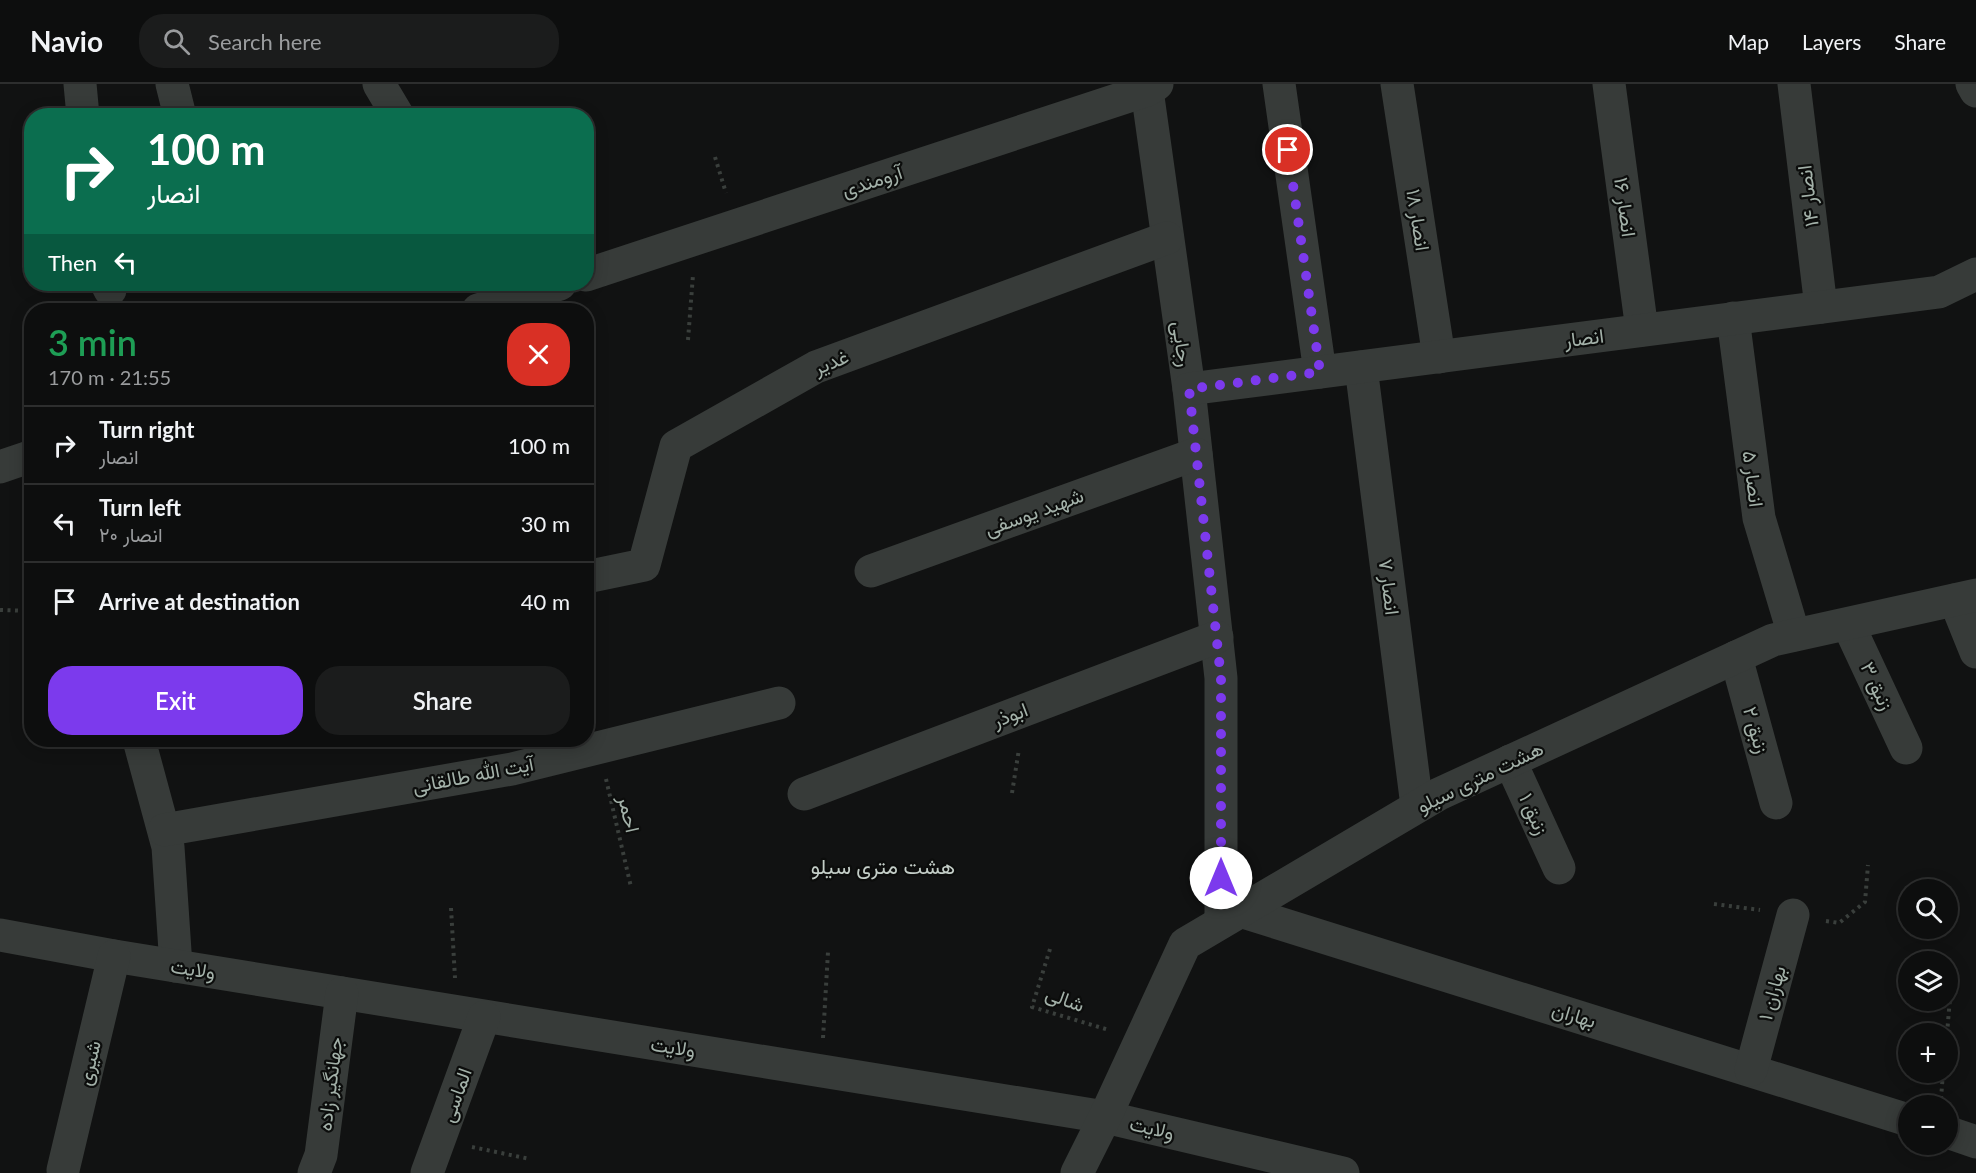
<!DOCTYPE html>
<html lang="en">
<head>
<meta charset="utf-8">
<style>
  :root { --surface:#0d0e0e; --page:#1b1c1c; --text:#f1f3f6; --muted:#9a9c9e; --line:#2d2e2e; --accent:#7c3aed }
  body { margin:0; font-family:Lato,Vazirmatn,sans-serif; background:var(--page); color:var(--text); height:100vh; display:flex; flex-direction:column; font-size:22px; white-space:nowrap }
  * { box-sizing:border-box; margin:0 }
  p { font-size:20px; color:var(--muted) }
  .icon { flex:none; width:33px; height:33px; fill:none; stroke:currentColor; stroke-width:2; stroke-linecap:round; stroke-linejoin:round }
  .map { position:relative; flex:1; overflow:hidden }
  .details { position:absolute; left:24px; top:219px; width:570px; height:444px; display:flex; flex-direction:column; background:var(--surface); border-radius:24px; box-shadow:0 3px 15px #0003,0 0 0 2px var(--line) }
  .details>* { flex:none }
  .hud { position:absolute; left:24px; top:24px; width:570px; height:183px; border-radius:24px; box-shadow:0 3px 15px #0003,0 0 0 2px var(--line); background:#0b6e4f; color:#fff; overflow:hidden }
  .controls { position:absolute; left:1898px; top:795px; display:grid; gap:12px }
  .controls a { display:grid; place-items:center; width:60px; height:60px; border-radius:50%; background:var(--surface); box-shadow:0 3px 15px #0003,0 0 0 2px var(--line); font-size:30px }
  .pin { position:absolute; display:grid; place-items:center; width:51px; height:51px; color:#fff; margin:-26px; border:3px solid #fff; border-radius:50%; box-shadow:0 2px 6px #0007 }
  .me { position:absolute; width:66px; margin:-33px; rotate:0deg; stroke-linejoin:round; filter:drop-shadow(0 0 4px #0008) }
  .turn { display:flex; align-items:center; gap:21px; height:126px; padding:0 24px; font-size:27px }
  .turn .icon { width:78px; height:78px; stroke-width:2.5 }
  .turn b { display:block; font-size:42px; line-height:51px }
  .then { display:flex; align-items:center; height:57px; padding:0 24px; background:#0003; gap:12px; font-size:22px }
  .round { display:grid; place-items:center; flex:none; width:63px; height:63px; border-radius:24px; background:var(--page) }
  .summary { display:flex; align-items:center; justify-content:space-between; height:102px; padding:0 24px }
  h1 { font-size:36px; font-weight:600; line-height:45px; color:#1e9e55 }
  .primary-button { display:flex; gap:12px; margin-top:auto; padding:12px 24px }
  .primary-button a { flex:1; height:69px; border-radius:24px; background:var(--accent); color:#fff; font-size:24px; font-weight:600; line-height:69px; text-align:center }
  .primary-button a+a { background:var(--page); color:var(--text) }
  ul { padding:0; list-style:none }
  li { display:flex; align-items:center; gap:18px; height:78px; padding:0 24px; border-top:2px solid var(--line) }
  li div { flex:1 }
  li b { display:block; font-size:22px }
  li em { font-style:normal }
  header { display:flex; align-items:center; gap:36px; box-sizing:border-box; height:84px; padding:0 30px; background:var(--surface); border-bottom:2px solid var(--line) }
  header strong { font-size:28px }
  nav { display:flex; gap:33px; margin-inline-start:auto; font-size:21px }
  .search { width:420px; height:54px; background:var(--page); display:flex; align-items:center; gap:15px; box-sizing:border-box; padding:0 21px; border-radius:24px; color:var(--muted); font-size:22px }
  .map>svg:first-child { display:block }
</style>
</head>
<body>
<header>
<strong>Navio</strong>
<div class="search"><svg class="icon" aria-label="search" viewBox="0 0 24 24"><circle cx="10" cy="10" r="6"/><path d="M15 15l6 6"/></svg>Search here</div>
<nav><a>Map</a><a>Layers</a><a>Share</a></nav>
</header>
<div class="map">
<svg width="1976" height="1089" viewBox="0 0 1976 1089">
  <rect width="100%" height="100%" fill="#111212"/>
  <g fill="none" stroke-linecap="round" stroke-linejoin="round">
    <g stroke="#3a3f3c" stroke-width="4" stroke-dasharray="3 4.5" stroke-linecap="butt">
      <polyline points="715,73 726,109"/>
      <polyline points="586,144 595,151"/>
      <polyline points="688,256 693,191"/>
      <polyline points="0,526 30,527"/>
      <polyline points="606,695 631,803"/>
      <polyline points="1012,709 1019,665"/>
      <polyline points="1714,820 1760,826"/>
      <polyline points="451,824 455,894"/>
      <polyline points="1826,837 1839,839 1865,818 1868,781"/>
      <polyline points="1050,865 1032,923 1109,946"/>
      <polyline points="1947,950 1953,878"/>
      <polyline points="823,954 828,868"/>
      <polyline points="1941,1015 1943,988"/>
      <polyline points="472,1063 530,1075"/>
    </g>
    <g stroke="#373b39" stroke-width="33">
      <polyline points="80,0 83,32"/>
      <polyline points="172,0 180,32"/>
      <polyline points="379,0 398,32"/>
      <polyline points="1279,0 1320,288"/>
      <polyline points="1397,0 1439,273"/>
      <polyline points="1609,0 1642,246"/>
      <polyline points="1794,0 1821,223"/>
      <polyline points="1972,0 1976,7"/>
      <polyline points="1147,6 1189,305 1221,594 1221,838"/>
      <polyline points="586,191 1147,6 1157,0"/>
      <polyline points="107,200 110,206"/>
      <polyline points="478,226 560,200"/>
      <polyline points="1733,234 1759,434 1794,551"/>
      <polyline points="1361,283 1417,722"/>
      <polyline points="1189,305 1939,208 1976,190"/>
      <polyline points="0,383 32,372"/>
      <polyline points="871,487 1196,370"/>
      <polyline points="586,493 644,481 676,362 816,283 1167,154"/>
      <polyline points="1955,516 1976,568"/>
      <polyline points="1848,540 1906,664"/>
      <polyline points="1736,573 1776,719"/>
      <polyline points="139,656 168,763 176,882"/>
      <polyline points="1510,677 1559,784"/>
      <polyline points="804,710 1217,553"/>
      <polyline points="164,746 512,685 779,619"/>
      <polyline points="1240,827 1908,1036"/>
      <polyline points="0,851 114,872 1105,1033 1343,1089"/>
      <polyline points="1751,986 1793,831"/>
      <polyline points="1947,1048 1976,1058"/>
      <polyline points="63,1086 114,872"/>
      <polyline points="314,1089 321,1071 342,909"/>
      <polyline points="427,1089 484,933"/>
      <polyline points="1077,1089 1105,1033 1185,860 1439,710 1773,556 1976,511"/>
    </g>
  </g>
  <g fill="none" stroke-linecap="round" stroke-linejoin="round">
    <polyline stroke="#7c3aed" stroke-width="10" stroke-dasharray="0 18" points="1221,794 1221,594 1189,305 1320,288 1288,66"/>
  </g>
  <g text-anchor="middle" stroke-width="4.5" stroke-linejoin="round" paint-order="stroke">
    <g font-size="20" fill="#a3b1a9" stroke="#0c0d0c">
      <text transform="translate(872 97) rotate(-18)" y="7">آرومندی</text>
      <text transform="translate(1808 112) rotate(-97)" y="7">انصار ۱۴</text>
      <text transform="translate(1625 123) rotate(82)" y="7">انصار ۱۶</text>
      <text transform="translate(1418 136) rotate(81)" y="7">انصار ۱۸</text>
      <text transform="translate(1584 254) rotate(-7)" y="7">انصار</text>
      <text transform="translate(1182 260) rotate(82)" y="7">رجایی</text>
      <text transform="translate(831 278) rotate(-22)" y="7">غدیر</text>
      <text transform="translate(1753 395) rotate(83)" y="7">انصار ۵</text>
      <text transform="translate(1034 428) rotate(-20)" y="7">شهید یوسفی</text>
      <text transform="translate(1389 503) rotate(83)" y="7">انصار ۷</text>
      <text transform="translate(1877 602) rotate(65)" y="7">زنبق ۳</text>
      <text transform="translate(1010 631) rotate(-21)" y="7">ابوذر</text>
      <text transform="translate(1756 646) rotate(74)" y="7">زنبق ۲</text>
      <text transform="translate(473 691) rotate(-11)" y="7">آیت الله طالقانی</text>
      <text transform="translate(1480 693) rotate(-26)" y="7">هشت متری سیلو</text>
      <text transform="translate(629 730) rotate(77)" y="7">احمر</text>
      <text transform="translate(1534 730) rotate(66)" y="7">زنبق ۱</text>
      <text transform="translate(193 885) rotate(9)" y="7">ولایت</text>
      <text transform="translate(1772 909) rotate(-75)" y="7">۱ بهاران</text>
      <text transform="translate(1065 915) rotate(20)" y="7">شالی</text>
      <text transform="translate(1574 931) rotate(17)" y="7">بهاران</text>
      <text transform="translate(673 963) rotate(9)" y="7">ولایت</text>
      <text transform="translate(89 979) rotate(-77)" y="7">شیری</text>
      <text transform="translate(330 1000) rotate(-83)" y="7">جهانگیر زاده</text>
      <text transform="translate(456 1011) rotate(-70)" y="7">الماسی</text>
      <text transform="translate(1152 1044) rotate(13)" y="7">ولایت</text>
    </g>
    <g font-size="21" fill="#c4cec8" stroke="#0c0d0c">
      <text x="883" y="790">هشت متری سیلو</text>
    </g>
  </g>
</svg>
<div class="controls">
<a><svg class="icon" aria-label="search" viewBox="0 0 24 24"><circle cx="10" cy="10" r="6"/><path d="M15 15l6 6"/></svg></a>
<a><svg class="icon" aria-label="layers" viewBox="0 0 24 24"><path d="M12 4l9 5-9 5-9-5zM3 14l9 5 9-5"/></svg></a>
<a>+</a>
<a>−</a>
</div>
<div class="pin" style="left:1288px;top:66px;background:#d93025"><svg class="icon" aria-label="arrive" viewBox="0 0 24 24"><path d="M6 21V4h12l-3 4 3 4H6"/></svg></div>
<svg class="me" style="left:1221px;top:794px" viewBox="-20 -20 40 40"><circle r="19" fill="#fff"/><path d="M0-13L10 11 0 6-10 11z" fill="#7c3aed"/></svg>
<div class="hud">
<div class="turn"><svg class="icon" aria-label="right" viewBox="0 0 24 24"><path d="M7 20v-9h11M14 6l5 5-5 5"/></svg><div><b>100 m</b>انصار</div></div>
<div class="then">Then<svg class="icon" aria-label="left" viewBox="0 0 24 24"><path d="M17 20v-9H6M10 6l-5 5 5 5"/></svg></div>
</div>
<section class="details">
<div class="summary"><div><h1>3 min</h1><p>170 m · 21:55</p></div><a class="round" style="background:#d93025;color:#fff"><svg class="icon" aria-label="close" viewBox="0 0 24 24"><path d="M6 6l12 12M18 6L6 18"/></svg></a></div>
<ul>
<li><svg class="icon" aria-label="right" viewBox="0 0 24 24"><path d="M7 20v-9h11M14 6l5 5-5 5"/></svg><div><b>Turn right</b><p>انصار</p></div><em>100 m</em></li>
<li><svg class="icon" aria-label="left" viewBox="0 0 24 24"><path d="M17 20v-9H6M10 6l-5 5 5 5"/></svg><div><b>Turn left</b><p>انصار ۲۰</p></div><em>30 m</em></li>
<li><svg class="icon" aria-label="arrive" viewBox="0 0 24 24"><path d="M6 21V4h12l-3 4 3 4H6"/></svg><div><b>Arrive at destination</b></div><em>40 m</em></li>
</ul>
<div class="primary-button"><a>Exit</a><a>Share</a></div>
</section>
</div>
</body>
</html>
